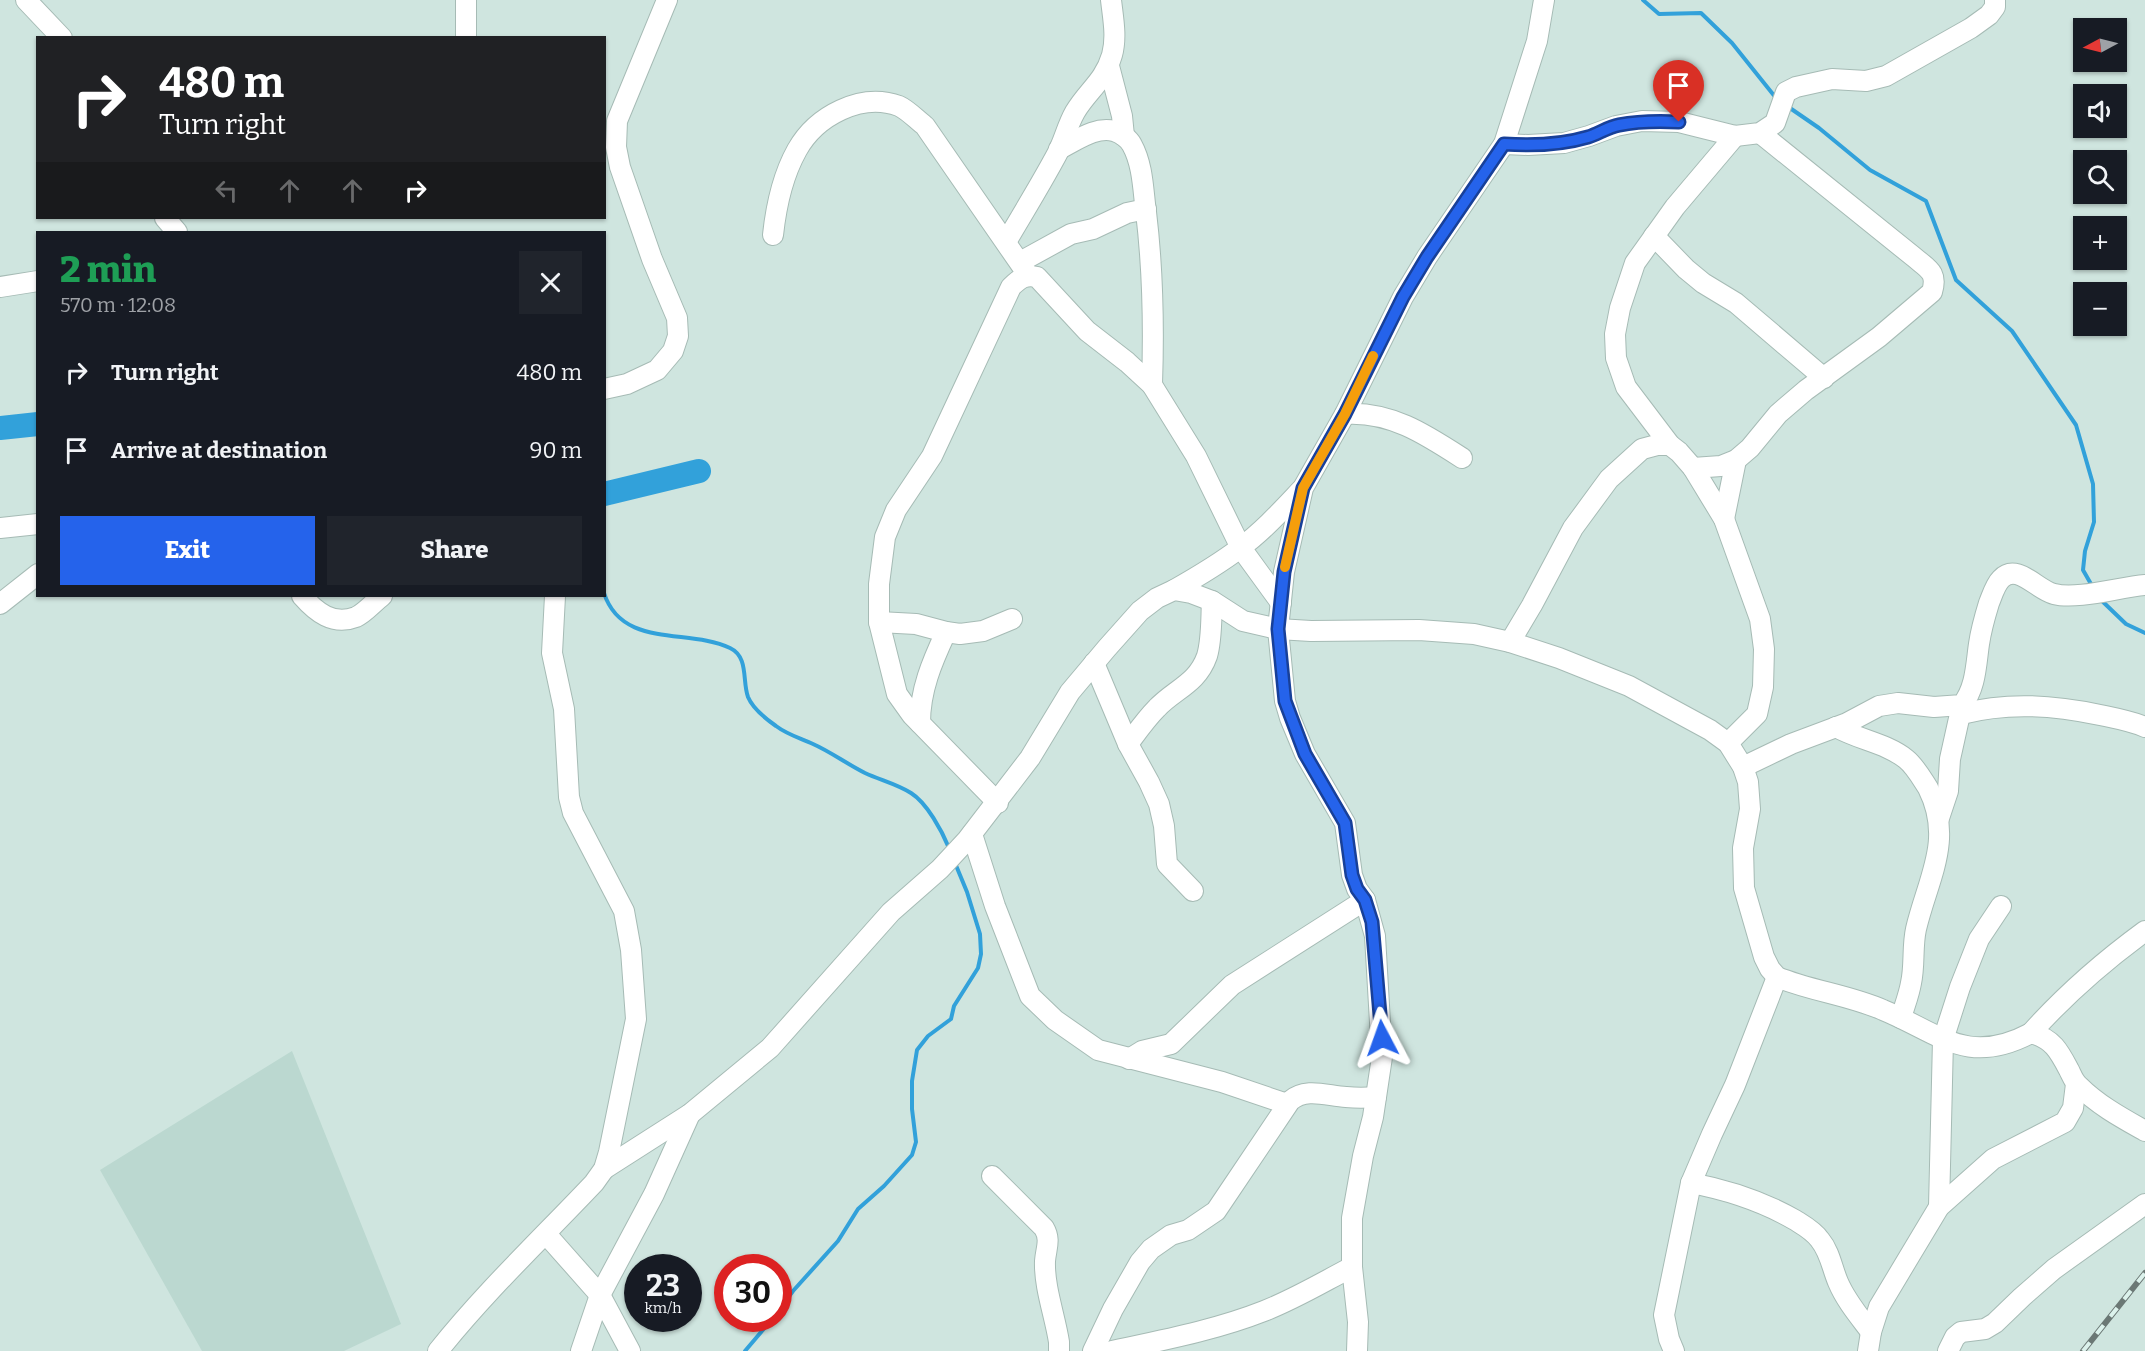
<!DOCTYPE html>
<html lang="en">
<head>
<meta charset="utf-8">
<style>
  :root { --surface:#171b24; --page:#20242c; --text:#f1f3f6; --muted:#9ea1a6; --accent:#2563eb }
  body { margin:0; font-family:Bitter,serif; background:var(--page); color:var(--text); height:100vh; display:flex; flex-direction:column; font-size:22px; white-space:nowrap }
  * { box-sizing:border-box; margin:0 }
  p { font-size:20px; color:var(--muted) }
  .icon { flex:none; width:33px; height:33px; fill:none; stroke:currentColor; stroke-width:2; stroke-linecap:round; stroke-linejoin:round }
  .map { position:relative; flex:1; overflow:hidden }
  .panel { position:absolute; left:36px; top:231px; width:570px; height:366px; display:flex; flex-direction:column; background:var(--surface); border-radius:0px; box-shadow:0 2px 4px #0004 }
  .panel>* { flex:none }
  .guide { position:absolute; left:36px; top:36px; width:570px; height:183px; border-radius:0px; box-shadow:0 2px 4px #0004; background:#202124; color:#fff; overflow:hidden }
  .needle { width:39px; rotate:263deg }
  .fabs { position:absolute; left:2073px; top:18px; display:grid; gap:12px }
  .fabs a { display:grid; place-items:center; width:54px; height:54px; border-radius:0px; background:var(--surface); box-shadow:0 2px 4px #0004; font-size:30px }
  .speed { position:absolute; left:624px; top:1254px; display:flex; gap:12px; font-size:30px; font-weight:700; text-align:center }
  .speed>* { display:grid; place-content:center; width:78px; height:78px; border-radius:50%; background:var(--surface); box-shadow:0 2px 4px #0004; line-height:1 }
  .speed small { font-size:15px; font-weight:400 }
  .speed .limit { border:9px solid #d22; background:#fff; color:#111 }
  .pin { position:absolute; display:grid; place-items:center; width:51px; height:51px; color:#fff; margin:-62px -26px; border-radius:50% 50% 50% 0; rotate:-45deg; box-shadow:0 0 6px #0007 }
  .pin .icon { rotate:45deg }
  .me { position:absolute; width:66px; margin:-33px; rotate:356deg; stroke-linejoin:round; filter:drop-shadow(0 0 4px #0008) }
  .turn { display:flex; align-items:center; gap:21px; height:126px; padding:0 24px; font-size:27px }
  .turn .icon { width:78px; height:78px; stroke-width:2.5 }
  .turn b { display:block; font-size:42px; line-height:51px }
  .lanes { display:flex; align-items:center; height:57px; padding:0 24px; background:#0003; justify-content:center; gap:30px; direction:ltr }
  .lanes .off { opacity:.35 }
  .round { display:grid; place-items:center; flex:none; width:63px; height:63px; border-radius:0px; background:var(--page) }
  .summary { display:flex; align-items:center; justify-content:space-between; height:102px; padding:0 24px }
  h1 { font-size:36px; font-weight:800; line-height:45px; color:#1e9e55 }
  .primary-button { display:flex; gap:12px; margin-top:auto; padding:12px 24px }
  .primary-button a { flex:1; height:69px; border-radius:0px; background:var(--accent); color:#fff; font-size:24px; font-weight:800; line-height:69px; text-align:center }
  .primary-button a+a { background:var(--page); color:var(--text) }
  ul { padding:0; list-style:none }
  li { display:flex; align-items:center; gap:18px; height:78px; padding:0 24px }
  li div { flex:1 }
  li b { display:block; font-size:22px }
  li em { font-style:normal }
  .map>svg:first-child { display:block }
</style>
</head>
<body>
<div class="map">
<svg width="2145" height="1351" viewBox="0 0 2145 1351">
  <rect width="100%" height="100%" fill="#cfe5df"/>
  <polygon fill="#bbd8d0" points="292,1051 401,1324 344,1351 202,1351 100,1170"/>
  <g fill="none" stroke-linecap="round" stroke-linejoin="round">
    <g stroke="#32a1da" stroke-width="4">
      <polyline points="1643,0 1659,14 1701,13 1732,43 1776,98"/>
      <polyline points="1787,106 1819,128 1870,170 1926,201 1956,280 2012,331 2076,425 2093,484 2094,522 2085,551 2083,570 2091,584"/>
      <path d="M 604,593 C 622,649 689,628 730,648 C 749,657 742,681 748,697 C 753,709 766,719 776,726 C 788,735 800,738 813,744 C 831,752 847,764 865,773 C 880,780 897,784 911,793 C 927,803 942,831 949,848"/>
      <polyline points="2101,600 2126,624 2145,633"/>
      <polyline points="778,1311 793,1291 838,1241 858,1209 884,1186 912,1155 916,1142 912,1109 912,1081 917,1050 928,1036 951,1019 954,1006 978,968 981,954 980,934 967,892 955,863"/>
      <polyline points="745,1351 773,1318"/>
    </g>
    <g stroke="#32a1da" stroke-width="24">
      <polyline points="0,428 38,424"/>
      <polyline points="604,494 699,471"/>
    </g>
    <g stroke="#a6bbb5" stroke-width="22">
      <g id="minor">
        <polyline points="26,0 62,38"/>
        <polyline points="466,0 466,38"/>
        <polyline points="1109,66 1122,116 1124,136"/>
        <polyline points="1504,144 1528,145 1564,143 1589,136 1616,126 1642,121 1679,122 1735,136 1760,133 1775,123 1786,92 1796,87 1832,79 1866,81 1886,76 1971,28 1989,15 1995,7 1995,0"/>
        <path d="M 1059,149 C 1076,141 1095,126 1114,131 C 1121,133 1129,139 1132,145 C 1143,165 1143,190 1146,212 C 1153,270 1154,326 1152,385"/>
        <polyline points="165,218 177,232"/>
        <path d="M 773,235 C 776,207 783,175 797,150 C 816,116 861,92 899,106 C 908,110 917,120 925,126 L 1028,275"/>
        <polyline points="1654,236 1686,269 1703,283 1736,303 1824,378"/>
        <path d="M 1006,242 C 1023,213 1041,184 1057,154 C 1064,141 1067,126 1075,112 C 1088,90 1104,82 1112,55 C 1117,37 1113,18 1111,0"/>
        <polyline points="1020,262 1071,234 1093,229 1127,213 1146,209"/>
        <polyline points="0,287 38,281"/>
        <polyline points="604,389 627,384 657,370 673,351 678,336 677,318 652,259 620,167 616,147 617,121 667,0"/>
        <path d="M 1345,414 C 1390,411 1425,434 1462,458"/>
        <path d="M 1693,468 L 1721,466 L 1736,460 L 1750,448 L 1778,414 L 1806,390 L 1879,337 L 1932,292 C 1938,272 1928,269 1914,257 L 1760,133"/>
        <polyline points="1724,519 1736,460"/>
        <polyline points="0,528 38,524"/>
        <path d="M 1174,590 C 1197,577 1219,564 1240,548 C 1263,531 1282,510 1301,490"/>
        <path d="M 302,596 C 316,612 333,626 356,617 C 365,613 374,602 382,596"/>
        <polyline points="0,604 38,574"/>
        <polyline points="879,622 916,624 946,632 960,634 983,631 1012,619"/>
        <polyline points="1510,642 1532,605 1573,528 1609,479 1642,449 1657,445 1670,445"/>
        <polyline points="1094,663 1128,744 1149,782 1159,804 1164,826 1167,864 1193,891"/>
        <path d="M 1961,714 C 2008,702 2052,705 2100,715 C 2114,718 2131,721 2145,727"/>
        <path d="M 920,723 C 920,690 932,662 946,632"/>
        <path d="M 1836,727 C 1859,740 1886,743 1906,759 C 1915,766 1922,779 1928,788 C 1954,840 1928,878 1916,929 C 1912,947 1915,965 1911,983 C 1909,995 1904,1007 1901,1018"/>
        <polyline points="1728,743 1757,714 1763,687 1764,649 1760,619 1724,519 1693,468 1679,452 1670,445 1626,387 1616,358 1615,334 1620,308 1635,263 1675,207 1735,136"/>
        <path d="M 1128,744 C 1137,732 1146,719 1157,708 C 1175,689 1197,684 1207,656 C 1212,639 1211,619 1212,601"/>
        <path d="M 1743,767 L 1791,744 L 1847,723 L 1879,706 L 1898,703 L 1934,707 L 1962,705 C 1976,688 1976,664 1979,644 C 1981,630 1985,616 1989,603 C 1992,596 1995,585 2001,579 C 2017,562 2037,590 2054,594 C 2077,600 2120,587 2145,585"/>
        <path d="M 998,803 L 912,715 L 897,694 L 879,622 L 879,584 L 885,537 L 896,510 L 932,456 L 1011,287 C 1019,279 1025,274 1037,277 L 1087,331 L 1127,362 L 1152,385 L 1196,456 L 1241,548 L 1281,603"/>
        <polyline points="1939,818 1948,791 1950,759 1962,705"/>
        <polyline points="972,834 995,906 1030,996 1055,1020 1098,1050 1222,1082 1287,1104"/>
        <path d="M 2031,1033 C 2065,995 2104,961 2145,931"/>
        <polyline points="1129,1059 1142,1051 1171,1044 1232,985 1365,900"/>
        <path d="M 604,1169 L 690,1114 L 770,1048 L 891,912 L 940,869 L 967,840 L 1030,758 L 1070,692 L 1107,648 L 1140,611 L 1157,598 L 1174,590 L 1191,593 L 1212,601 L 1243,621 L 1278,629 L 1311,631 L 1419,630 L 1474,634 L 1510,642 L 1559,658 L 1629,686 L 1710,730 L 1728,743 L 1743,767 L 1748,782 L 1750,809 L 1743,848 L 1744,888 L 1764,957 L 1770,969 L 1777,977 C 1811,991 1849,995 1883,1010 C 1939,1033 1967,1067 2031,1033 C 2053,1039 2059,1051 2069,1070 C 2072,1076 2074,1082 2079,1086 C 2098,1105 2122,1118 2145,1131"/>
        <path d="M 992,1176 L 1044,1228 C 1051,1240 1046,1248 1045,1261 C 1044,1287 1055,1316 1059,1342 L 1059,1351"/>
        <path d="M 1691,1183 C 1728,1190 1762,1201 1795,1220 C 1803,1225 1814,1231 1820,1240 C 1830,1252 1832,1268 1838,1282 C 1846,1301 1859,1316 1871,1332"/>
        <polyline points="1939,1207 1943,1040 1960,987 1979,939 2001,906"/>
        <polyline points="546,1234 600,1295 630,1351"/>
        <path d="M 438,1351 C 486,1291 542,1238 594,1183 L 604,1169 L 609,1152 L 636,1019 L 631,950 L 624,911 L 573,813 L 569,797 L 564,709 L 552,653 L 555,596"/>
        <polyline points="581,1351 600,1295 654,1194 690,1114"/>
        <path d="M 1093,1351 L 1113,1309 L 1140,1262 L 1151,1249 L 1171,1235 L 1188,1230 L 1216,1211 L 1290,1101 C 1306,1087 1327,1096 1346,1097 C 1356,1098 1366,1098 1376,1097"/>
        <path d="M 1112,1351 C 1163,1340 1216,1330 1264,1311 C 1295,1299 1323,1282 1352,1267"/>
        <polyline points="1357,1351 1358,1322 1352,1267 1352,1218 1363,1156 1373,1117 1382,1057 1375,936 1365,900 1357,889 1352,875 1345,823 1305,754 1290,718 1285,701 1278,629 1284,572 1303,488 1345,414 1403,297 1427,257 1504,144 1537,41 1544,0"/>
        <polyline points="1674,1351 1669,1339 1664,1315 1691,1183 1712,1134 1735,1085 1777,977"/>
        <polyline points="1868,1351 1871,1332 1879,1307 1939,1207 1993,1159 2065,1122 2073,1108 2076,1084"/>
        <polyline points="1948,1351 1955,1337 1961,1332 1985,1329 1995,1323 2022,1297 2054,1269 2145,1204"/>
      </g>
    </g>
    <use href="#minor" stroke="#fff" stroke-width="20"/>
    <g stroke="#6b7875" stroke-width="6">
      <polyline id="rail" points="2083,1351 2145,1273"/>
    </g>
    <use href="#rail" stroke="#dcf2ec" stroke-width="4" stroke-dasharray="11" stroke-linecap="butt"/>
  </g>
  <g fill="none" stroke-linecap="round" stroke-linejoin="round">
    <g stroke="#184099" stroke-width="15">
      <path id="route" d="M 1382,1038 L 1372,922 L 1365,900 L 1357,889 L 1352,875 L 1345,823 L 1305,754 L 1285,701 L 1278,629 L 1284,572 L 1303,488 L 1345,414 L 1403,297 L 1427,257 L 1504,144 C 1533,146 1561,145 1588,137 C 1598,134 1608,127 1619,125 C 1639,121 1659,121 1679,122"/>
    </g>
    <use href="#route" stroke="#2563eb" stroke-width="10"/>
    <polyline stroke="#f59e0b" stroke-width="10" points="1285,567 1303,488 1345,414 1373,356"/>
  </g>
</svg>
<div class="fabs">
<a><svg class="needle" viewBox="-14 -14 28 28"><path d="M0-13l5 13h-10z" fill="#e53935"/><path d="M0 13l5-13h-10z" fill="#9ea1a6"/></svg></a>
<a><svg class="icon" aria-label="sound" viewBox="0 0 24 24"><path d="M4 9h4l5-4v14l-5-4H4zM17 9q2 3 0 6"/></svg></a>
<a><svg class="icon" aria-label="search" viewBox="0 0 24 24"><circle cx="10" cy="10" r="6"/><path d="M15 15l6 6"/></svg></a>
<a>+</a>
<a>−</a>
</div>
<div class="speed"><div>23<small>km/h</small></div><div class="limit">30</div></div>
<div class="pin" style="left:1679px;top:122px;background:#d93025"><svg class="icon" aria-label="arrive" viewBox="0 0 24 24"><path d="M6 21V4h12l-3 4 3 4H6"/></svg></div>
<svg class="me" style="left:1382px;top:1038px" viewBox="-20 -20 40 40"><path d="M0-17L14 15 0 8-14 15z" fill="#2563eb" stroke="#fff" stroke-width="4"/></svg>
<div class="guide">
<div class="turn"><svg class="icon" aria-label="right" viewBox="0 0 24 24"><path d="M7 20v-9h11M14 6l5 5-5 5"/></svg><div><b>480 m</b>Turn right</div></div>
<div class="lanes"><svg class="icon off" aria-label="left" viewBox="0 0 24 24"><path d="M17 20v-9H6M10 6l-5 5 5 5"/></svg><svg class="icon off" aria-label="ahead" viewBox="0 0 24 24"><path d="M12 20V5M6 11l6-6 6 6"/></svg><svg class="icon off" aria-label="ahead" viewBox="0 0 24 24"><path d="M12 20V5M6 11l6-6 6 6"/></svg><svg class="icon" aria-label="right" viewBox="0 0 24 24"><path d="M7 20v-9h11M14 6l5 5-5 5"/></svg></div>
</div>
<section class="panel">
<div class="summary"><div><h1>2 min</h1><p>570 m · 12:08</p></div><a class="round"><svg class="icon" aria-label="close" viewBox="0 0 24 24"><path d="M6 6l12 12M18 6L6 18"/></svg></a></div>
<ul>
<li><svg class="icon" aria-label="right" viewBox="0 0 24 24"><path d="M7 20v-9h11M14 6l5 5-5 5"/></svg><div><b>Turn right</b></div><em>480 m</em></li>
<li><svg class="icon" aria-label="arrive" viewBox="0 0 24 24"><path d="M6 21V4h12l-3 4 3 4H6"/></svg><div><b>Arrive at destination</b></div><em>90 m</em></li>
</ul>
<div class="primary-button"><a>Exit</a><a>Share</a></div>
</section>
</div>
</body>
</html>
